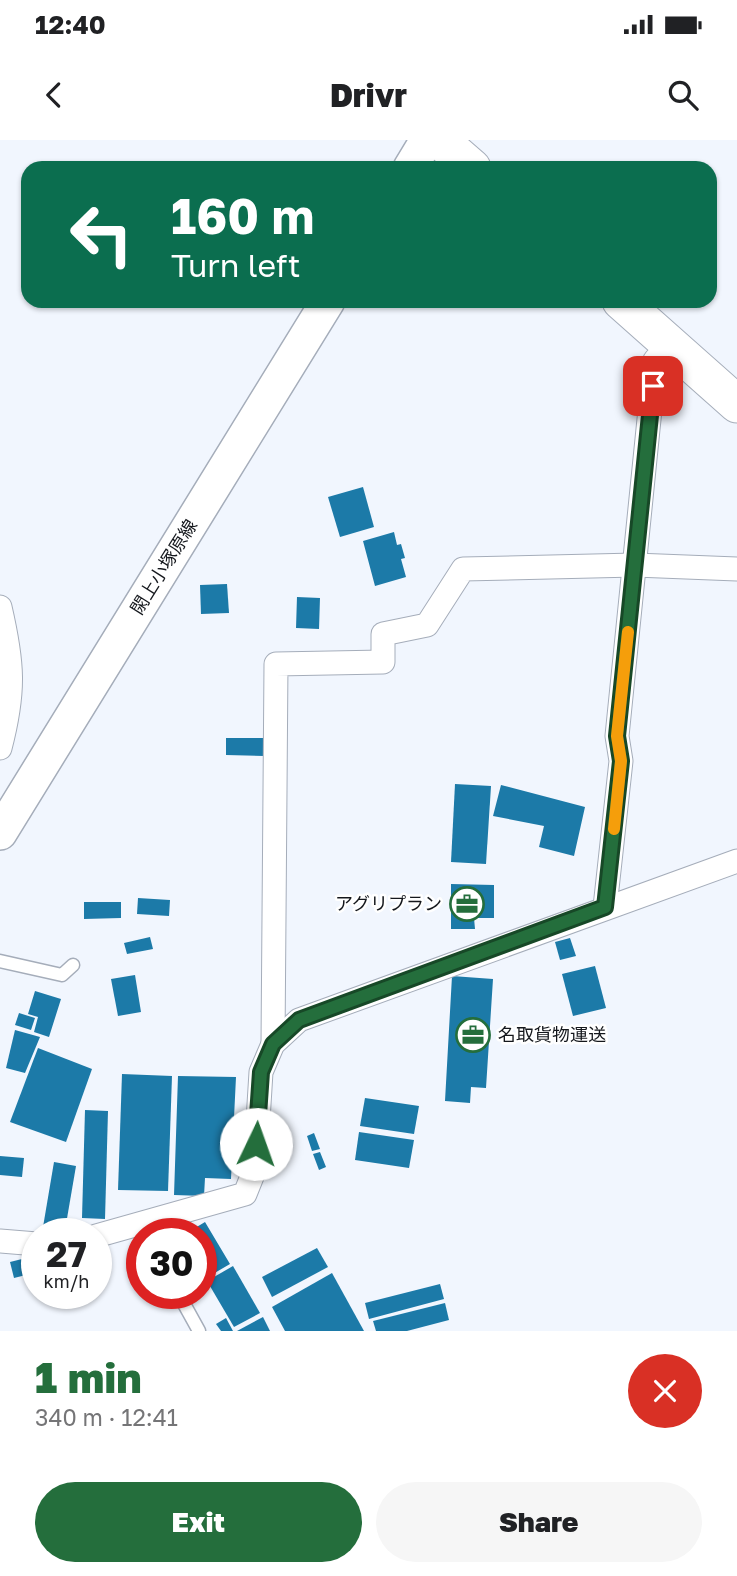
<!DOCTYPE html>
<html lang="en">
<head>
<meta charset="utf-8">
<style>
  :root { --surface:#fff; --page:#f6f6f6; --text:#202124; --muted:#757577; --accent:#246e3c }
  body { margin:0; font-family:"Golos Text","Noto Sans JP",sans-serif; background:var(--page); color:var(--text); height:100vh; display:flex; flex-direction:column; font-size:26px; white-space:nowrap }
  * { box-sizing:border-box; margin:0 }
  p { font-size:23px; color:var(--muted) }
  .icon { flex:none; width:38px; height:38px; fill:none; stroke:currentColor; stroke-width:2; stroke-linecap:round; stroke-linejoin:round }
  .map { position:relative; height:1191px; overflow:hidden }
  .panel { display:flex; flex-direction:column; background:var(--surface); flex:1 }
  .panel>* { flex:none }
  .top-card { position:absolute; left:21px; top:21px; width:696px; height:147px; border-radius:21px; box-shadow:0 2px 5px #0004; background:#0b6e4f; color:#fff; overflow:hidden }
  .speed { position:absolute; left:21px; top:1078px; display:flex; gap:14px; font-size:35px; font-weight:700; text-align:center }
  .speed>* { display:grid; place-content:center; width:91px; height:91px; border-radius:50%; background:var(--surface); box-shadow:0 2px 5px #0004; line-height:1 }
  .speed small { font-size:18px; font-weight:400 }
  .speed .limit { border:10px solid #d22; background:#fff; color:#111 }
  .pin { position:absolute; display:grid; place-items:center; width:60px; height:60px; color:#fff; margin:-30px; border-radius:14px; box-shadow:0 4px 10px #0006 }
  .me { position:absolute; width:77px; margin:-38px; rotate:3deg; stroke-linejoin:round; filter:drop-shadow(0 0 5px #0008) }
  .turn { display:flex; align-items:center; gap:24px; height:147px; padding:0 35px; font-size:32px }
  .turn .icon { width:91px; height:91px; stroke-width:2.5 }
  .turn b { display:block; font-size:49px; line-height:60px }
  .round { display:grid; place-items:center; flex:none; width:74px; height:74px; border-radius:37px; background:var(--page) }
  .headline { display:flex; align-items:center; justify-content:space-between; height:119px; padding:0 35px }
  h1 { font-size:42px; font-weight:800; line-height:52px; color:var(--accent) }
  .button { display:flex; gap:14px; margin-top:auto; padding:14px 35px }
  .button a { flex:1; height:80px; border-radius:42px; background:var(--accent); color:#fff; font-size:28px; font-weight:800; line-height:80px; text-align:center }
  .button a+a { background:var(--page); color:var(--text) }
  .status { display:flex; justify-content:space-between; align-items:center; height:49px; padding:0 35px; background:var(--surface); direction:ltr }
  .status svg { height:19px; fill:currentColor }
  header { display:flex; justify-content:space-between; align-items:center; height:91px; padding:0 35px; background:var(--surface); font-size:32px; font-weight:800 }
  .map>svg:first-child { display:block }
</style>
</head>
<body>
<div class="status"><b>12:40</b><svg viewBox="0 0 49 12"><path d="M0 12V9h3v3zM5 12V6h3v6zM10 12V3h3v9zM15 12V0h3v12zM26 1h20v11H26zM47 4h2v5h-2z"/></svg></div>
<header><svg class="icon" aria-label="back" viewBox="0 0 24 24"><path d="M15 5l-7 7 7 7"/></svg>Drivr<svg class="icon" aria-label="search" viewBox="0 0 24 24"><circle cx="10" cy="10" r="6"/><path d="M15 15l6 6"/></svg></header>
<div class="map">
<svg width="737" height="1191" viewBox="0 0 737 1191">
  <rect width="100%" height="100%" fill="#f1f6fe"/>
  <g fill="#1c7aa8">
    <polygon points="363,347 374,387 340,397 328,357"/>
    <polygon points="394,392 397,405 401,404 405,418 401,419 406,437 375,446 363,401"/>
    <polygon points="227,444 229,473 201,474 200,445"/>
    <polygon points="297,457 320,458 319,489 296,488"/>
    <polygon points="226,598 265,598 264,616 226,615"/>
    <polygon points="455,644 491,646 486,724 451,722"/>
    <polygon points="501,645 585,667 574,716 539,707 544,686 493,676"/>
    <polygon points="451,744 494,745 494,778 474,778 475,789 451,789"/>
    <polygon points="138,758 170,760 169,776 137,774"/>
    <polygon points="84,762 121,762 121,778 84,779"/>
    <polygon points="150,797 153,809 127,814 124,803"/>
    <polygon points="570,798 576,816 560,820 555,802"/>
    <polygon points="595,826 606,868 573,876 562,834"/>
    <polygon points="135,835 141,872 118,876 111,839"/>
    <polygon points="452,836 493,839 486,948 471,947 470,963 445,961"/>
    <polygon points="35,851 61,859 49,897 34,892 38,877 28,874"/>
    <polygon points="19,873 35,878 31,890 15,885"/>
    <polygon points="15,890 40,897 25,933 6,928"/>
    <polygon points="38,908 92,929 66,1002 10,982"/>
    <polygon points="122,934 172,936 168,1051 118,1050"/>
    <polygon points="178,936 236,937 231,1039 205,1038 204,1056 174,1055"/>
    <polygon points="365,958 419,966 414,994 360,986"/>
    <polygon points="85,970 108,971 105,1079 82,1078"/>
    <polygon points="359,992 414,1000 409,1028 355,1020"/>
    <polygon points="314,993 320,1009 312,1011 307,996"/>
    <polygon points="320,1012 326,1027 319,1030 313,1014"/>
    <polygon points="0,1016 24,1018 22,1037 0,1035"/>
    <polygon points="54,1022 76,1026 65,1090 43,1087"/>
    <polygon points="205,1082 230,1124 206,1138 201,1129 201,1094 185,1094"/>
    <polygon points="317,1108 328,1127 272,1157 262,1137"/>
    <polygon points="26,1118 30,1134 14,1138 10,1122"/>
    <polygon points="233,1126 260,1173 234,1187 207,1141"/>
    <polygon points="332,1133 364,1191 285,1191 272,1167"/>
    <polygon points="440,1144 444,1159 369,1179 365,1163"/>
    <polygon points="445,1163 449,1180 407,1191 376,1191 373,1181"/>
    <polygon points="263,1177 270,1191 237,1191"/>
    <polygon points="226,1178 233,1191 221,1191 216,1184"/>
  </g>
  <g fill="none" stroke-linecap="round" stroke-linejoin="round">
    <g stroke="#a5adba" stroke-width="15">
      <g id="lane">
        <polyline points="0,821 62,835 73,825"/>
        <polyline points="178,1153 199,1191"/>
      </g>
    </g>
    <g stroke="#a5adba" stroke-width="25">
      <g id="street">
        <path d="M 0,467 C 13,523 15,551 0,608"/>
        <polyline points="605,767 621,621 617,596 655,220 670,205"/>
        <polyline points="273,904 276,524 383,522 383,494 427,485 463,429 635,425 737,429"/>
        <polyline points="96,1096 245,1054 255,1029 261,932 273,904 299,880 737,721"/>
        <polyline points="0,1101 37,1104"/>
      </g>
    </g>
    <g stroke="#a5adba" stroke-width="36">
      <g id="secondary">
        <polyline points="410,28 427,0"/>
        <polyline points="0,693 328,161"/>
      </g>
    </g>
    <g stroke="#a5adba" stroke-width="39">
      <g id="primary">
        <polyline points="440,0 472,28"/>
        <polyline points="621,161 737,264"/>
      </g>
    </g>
    <use href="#lane" stroke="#fff" stroke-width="12"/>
    <use href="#street" stroke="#fff" stroke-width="23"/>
    <use href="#secondary" stroke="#fff" stroke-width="33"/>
    <use href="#primary" stroke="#fff" stroke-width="37"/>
  </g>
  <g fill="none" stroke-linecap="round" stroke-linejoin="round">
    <g stroke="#174827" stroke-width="18">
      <polyline id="route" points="256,1004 261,932 273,904 299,880 605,767 621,621 617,596 653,246"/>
    </g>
    <use href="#route" stroke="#246e3c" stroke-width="12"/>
    <polyline stroke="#f59e0b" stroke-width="12" points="614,689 621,621 617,596 628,492"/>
  </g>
  <defs>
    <g id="office-ring" transform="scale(1.75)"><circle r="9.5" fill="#fff" stroke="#246e3c" stroke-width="1.5"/><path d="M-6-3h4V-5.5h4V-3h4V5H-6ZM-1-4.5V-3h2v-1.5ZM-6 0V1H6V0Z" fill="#246e3c"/></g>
  </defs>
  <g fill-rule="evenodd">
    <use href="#office-ring" x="467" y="764"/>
    <use href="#office-ring" x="473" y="895"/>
  </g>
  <g text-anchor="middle" stroke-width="5" stroke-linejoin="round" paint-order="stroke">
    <g font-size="18" fill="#14171c" stroke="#fff">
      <text transform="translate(164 427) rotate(-58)" y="6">閖上小塚原線</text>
    </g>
    <g font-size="18" fill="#14171c" stroke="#fff" text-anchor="end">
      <text x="442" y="770">アグリプラン</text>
      <text x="498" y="901" text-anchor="start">名取貨物運送</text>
    </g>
  </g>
</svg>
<div class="speed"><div>27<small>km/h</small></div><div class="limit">30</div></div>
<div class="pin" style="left:653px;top:246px;background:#d93025"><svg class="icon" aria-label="arrive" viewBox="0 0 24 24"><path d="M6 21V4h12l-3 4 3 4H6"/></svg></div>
<svg class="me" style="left:256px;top:1004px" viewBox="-20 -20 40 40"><circle r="19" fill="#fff"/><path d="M0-13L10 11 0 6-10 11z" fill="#246e3c"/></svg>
<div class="top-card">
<div class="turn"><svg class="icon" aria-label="left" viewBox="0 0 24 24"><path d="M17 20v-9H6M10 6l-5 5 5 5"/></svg><div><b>160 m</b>Turn left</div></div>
</div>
</div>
<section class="panel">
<div class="headline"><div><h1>1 min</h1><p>340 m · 12:41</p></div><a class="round" style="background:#d93025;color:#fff"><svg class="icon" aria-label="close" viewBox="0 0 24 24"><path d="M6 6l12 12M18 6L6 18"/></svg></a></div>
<div class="button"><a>Exit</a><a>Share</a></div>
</section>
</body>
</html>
